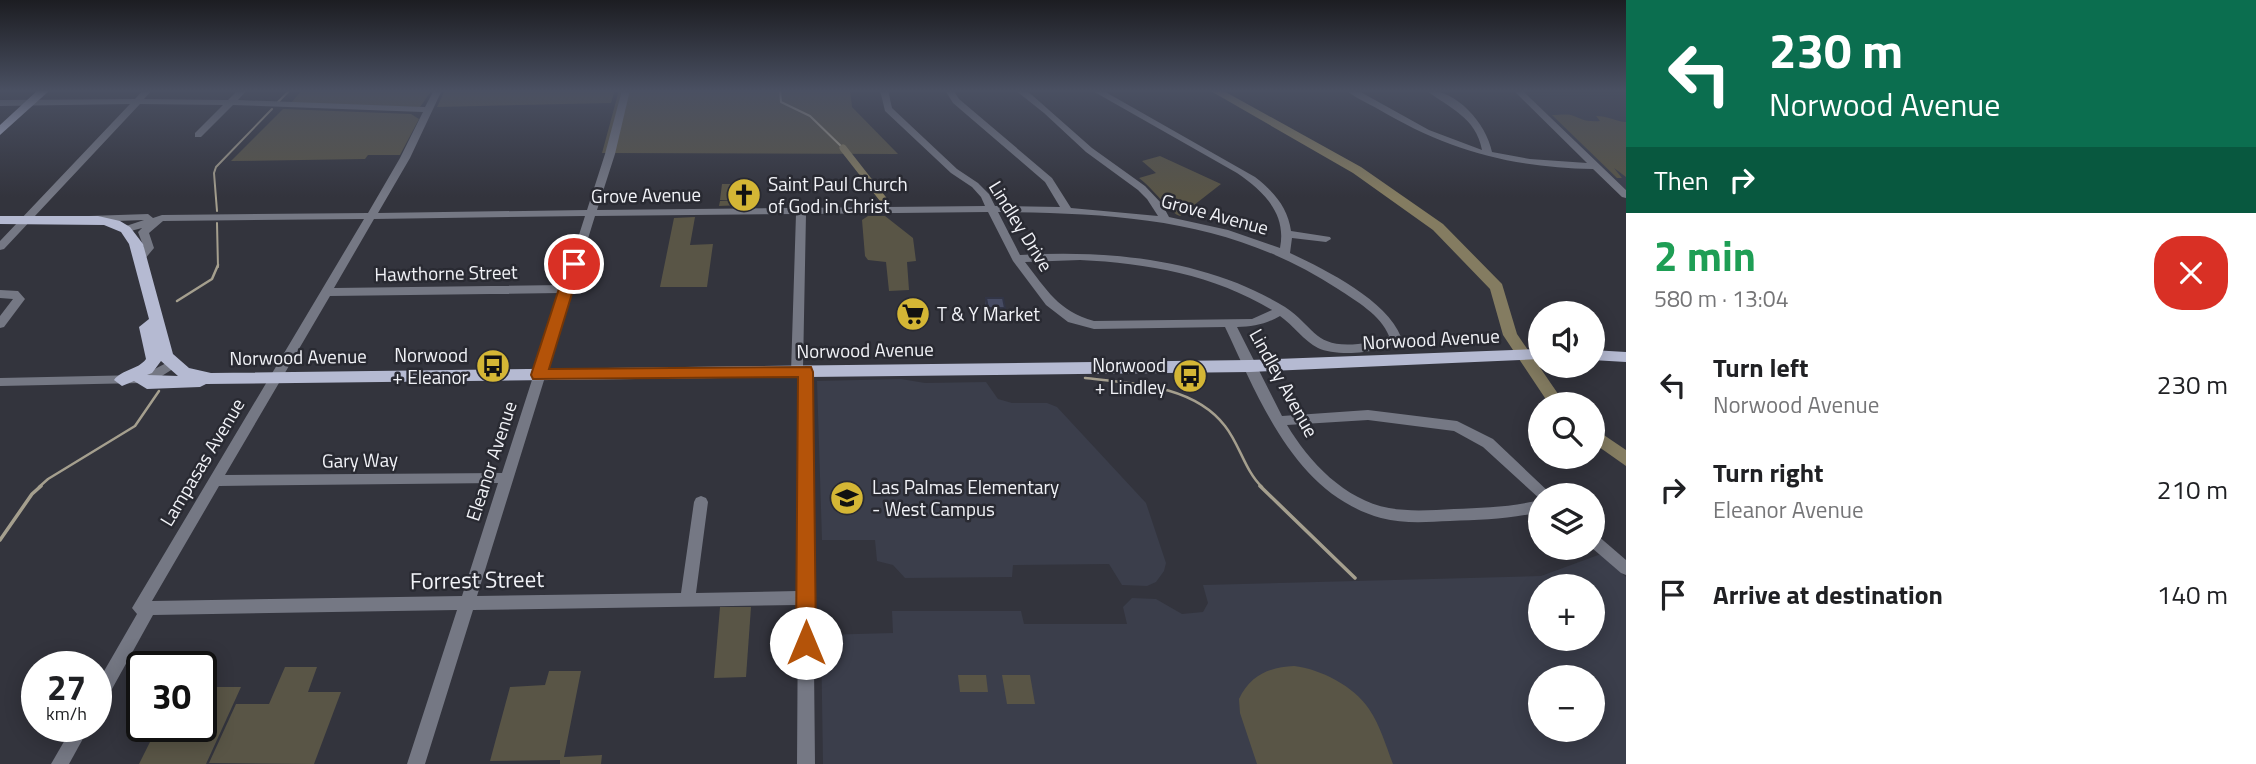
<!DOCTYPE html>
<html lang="en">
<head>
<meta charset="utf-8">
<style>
  :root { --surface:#fff; --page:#f2f2f2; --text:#202124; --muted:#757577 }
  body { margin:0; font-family:"Titillium Web",sans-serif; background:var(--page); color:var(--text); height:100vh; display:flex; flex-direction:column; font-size:26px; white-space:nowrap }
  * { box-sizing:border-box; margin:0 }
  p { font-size:23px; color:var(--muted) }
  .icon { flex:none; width:38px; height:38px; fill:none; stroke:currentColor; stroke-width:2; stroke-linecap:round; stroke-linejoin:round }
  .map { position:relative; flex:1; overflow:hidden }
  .sheet { display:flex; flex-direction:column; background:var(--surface); width:630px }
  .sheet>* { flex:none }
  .top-card { background:#0b6e4f; color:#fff; overflow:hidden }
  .tools { position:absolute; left:1528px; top:301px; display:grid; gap:14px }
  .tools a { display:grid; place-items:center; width:77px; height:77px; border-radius:50%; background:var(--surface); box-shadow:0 4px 18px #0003; font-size:35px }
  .speed { position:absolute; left:21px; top:651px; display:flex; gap:14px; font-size:35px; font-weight:700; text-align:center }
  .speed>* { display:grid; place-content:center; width:91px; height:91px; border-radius:50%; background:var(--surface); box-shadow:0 4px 18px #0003; line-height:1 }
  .speed small { font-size:18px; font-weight:400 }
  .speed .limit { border:4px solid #111; border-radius:10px; background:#fff; color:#111 }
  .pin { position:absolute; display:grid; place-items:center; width:60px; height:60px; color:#fff; margin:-30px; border:4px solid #fff; border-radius:50%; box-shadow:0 2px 7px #0007 }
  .me { position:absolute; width:77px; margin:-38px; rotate:0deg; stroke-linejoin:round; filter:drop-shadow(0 0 5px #0008) }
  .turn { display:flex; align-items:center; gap:24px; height:147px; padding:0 28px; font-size:32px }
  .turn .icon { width:91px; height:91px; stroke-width:2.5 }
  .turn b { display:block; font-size:49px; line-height:60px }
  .then { display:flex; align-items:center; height:66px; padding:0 28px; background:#0003; gap:14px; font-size:26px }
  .round { display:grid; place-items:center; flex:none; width:74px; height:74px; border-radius:28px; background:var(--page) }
  .summary { display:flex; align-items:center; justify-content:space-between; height:119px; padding:0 28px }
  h1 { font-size:42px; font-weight:700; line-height:52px; color:#1e9e55 }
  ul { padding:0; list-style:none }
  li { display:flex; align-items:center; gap:21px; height:105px; padding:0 28px }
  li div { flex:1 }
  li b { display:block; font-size:26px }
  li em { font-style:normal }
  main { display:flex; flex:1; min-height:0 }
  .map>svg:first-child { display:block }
</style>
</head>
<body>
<main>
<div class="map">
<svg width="1626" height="764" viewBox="0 0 1626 764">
  <rect width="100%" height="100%" fill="#33343d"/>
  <g fill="#3b3e4b" fill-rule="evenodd">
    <polygon points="1522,90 1626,90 1626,190"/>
    <polygon points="901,379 925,383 986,382 998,399 1012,403 1047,403 1057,407 1146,503 1166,563 1164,571 1156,582 1147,586 1122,585 1109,564 1013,565 1012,577 905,578 893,565 877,561 875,540 822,540 817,381"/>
    <path d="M 1601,554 L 1626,577 L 1626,764 L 823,764 L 821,635 L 893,633 L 892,611 L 1021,611 L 1024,624 L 1127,624 L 1123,607 L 1132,598 L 1156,599 L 1182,614 L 1203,612 L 1208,603 L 1203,585 L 1541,576 ZM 1540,586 L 1592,586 L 1592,639 L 1540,639 ZM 1540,677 L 1592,677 L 1592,730 L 1540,730 Z"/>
  </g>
  <g fill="#595546">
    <polygon points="302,90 432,90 420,107 291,103"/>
    <polygon points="445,90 615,90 611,103 437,107"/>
    <polygon points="619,90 850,90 852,107 898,154 602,153"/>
    <polygon points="283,109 411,114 419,119 400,155 368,155 365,159 231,161"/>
    <path d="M 1552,115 C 1557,115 1566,114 1571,115 C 1583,119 1584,122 1600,121 L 1596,116 C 1610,116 1616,122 1626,122 L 1626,177 L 1614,168 L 1622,178 L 1617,178 Z"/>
    <path d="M 1160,156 L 1221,184 L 1180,216 C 1171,214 1152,187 1139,178 L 1156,173 L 1142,161 Z"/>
    <polygon points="722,184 744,184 743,205 719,206 720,201 739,201 720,200"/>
    <polygon points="868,216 885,216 913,238 916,261 907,262 909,290 889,291 886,262 868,260 865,256 862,220"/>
    <polygon points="695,217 690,245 713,244 707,287 660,287 674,218"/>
    <polygon points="720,607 751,607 746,677 714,678"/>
    <path d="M 1294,666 C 1320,669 1354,686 1369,709 C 1380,725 1386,746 1393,764 L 1257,764 L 1240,713 L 1239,699 C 1250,675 1270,667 1294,666 Z"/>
    <polygon points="285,667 317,667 308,692 341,692 314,764 209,763 236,704 269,704"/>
    <polygon points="549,671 581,671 564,757 602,755 601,764 560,764 560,760 490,761 510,687 545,685"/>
    <polygon points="958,675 986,675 988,692 960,692"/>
    <polygon points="1002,675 1030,675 1035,704 1007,704"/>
    <polygon points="211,687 241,687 206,764 139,764 158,726 201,726 201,695 207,694"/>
  </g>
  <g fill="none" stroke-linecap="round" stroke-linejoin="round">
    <g stroke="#a59f8e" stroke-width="2">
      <polyline points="780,90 781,102 810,116 843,148"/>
      <polyline points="278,102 290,90"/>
      <polyline points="217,211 214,173 216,167 272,109"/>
      <polyline points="217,223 218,267"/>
    </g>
    <g stroke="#a59f8e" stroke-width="2.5">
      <polyline points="177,301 212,279 218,265"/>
      <path d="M 1085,378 C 1132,383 1194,385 1225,426 C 1240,445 1245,471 1262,487"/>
      <polyline points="39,487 48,479 135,426 159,391"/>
    </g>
    <g stroke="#a59f8e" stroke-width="3.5">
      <polyline points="1260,486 1355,578"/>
      <polyline points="0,540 32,494 41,486"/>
    </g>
    <polyline stroke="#847c61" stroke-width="7" points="843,148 886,203"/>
    <g fill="#847c61" fill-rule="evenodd">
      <polygon points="1209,90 1222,90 1361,167 1443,224 1502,284 1517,334 1565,404 1549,404 1503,335 1490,289 1433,230 1353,173"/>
      <polygon points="1592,427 1626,450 1626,466 1592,442"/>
    </g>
    <g fill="#757884" fill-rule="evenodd">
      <path d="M 143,90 L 152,90 L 144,99 L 228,100 L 238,90 L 247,90 L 238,100 L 425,107 L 434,90 L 442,90 L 410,158 L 378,213 L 587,210 L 605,154 L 622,90 L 630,90 L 615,154 L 597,210 L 985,206 L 981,197 L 972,187 L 951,173 L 885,111 L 880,90 L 888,90 L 892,108 L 957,169 L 978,183 L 989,194 L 995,206 L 1060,207 L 1045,182 L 953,103 L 945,90 L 953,90 L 959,99 L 1052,178 L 1071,208 L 1158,216 L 1147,199 L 1138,190 L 1086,152 L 1044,113 L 1015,90 L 1025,90 L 1032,95 L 1092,148 L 1145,186 L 1162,204 L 1169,217 L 1228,230 L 1280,248 C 1287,213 1263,191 1237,173 L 1091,90 L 1102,90 L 1255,177 C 1273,191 1288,207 1291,231 L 1330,237 L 1331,239 L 1326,242 L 1292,238 L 1290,253 C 1324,269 1387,300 1401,337 C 1387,354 1337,357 1318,348 C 1304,341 1293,325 1280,316 C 1266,324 1253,327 1237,327 L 1282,416 L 1368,410 L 1457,421 L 1493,439 L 1552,495 L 1540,495 L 1540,499 L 1483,447 L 1454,431 L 1368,420 L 1287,425 C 1309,462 1345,500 1389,508 C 1411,512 1433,510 1454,509 C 1483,508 1512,507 1540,500 L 1540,512 C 1510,519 1481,520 1450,521 C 1427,522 1404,524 1381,518 C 1295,494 1260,401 1225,327 L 1094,329 L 1068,322 L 1046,305 L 1013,261 L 988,212 L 806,214 L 803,368 L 809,369 L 811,372 L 815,764 L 797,764 L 798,605 L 473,610 L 425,764 L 407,764 L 457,610 L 153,615 L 102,707 L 96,709 L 96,685 L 137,614 L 132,608 L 135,603 L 364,219 L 163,221 L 149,233 L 154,248 L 144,260 L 140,261 L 135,258 L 144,248 L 138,232 L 142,228 L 127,232 L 122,229 L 123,227 L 144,220 L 89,222 L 84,219 L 89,216 L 148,214 L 153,218 L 162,215 L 368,213 L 400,158 L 423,112 L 233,105 L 201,137 L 195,137 L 195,133 L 223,105 L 140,104 L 4,249 L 0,250 L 0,241 L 130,104 L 0,106 L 0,100 L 135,99 ZM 998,212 C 1121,213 1233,220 1338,289 C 1356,301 1381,315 1389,336 C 1379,341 1369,343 1358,344 C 1314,348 1316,328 1285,307 C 1271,298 1253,290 1237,283 C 1168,256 1094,251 1020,255 ZM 796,214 L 791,372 L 793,375 L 799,376 L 798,591 L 696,593 L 708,502 L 706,498 L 701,496 L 696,498 L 694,502 L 681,593 L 477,596 L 595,216 ZM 585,216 L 563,285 L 334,288 L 374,219 ZM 1080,260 C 1147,263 1214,275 1272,310 L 1252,319 L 1094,321 C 1058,311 1047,290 1025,262 ZM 560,293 L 502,473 L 225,475 L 330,296 ZM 498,483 L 462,596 L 152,601 L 219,486 Z"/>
      <path d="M 1346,90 L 1357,90 L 1429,130 L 1482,150 C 1476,117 1449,108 1426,90 C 1457,90 1486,123 1492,152 L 1530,159 L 1587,163 L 1513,90 L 1522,90 L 1626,190 L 1626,198 L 1622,197 L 1593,169 C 1513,168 1447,150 1378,109 C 1368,103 1355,98 1346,90 Z"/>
      <polygon points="0,290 18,291 25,299 4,327 0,328 0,316 13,299 0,298"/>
      <polygon points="172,360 176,361 178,364 176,367 157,379 141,383 0,386 0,378 141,375 149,372"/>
      <polygon points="1592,533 1597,535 1626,560 1626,575 1621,573 1592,548"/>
      <polygon points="73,726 90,726 69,764 51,764"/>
    </g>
    <g fill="#b5bad2" fill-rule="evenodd">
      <polygon points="38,90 50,90 0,135 0,125"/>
      <path d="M 0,216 L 98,216 L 120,221 L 130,227 L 143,244 L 173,354 L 189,368 L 211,373 L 1250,360 L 1540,349 L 1540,359 L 1250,372 L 206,384 L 200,387 L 147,389 L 134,381 L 122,386 L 114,380 C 122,369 138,370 146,359 L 139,327 L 149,319 L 129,244 L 121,232 L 104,225 L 0,224 ZM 161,361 L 178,376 L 179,376 L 147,375 L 152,373 Z"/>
      <polygon points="1592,350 1626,352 1626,362 1592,360"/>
    </g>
  </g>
  <polygon fill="#3d4156" points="986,298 1005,308 1003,315 987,315 985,305"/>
  <polygon fill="#474c64" stroke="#323546" stroke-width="2" points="986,298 1003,298 1005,308 988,308"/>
  <linearGradient id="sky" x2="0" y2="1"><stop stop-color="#1c1d22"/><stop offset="0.46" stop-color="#4a5062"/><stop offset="1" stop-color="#4a5062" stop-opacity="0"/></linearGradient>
  <rect width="1626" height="197" fill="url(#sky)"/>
  <polygon fill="#b45309" stroke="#753606" stroke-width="2" points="574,260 581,264 549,369 811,367 813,372 816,643 813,650 806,653 799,650 796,643 798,377 533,379 531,375 567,264"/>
  <defs>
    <g id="church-disc" transform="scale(1.75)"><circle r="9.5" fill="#d4b635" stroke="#292a32"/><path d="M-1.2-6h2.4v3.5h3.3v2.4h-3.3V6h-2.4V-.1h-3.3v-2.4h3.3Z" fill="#111"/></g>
    <g id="supermarket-disc" transform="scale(1.75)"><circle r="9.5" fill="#d4b635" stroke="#292a32"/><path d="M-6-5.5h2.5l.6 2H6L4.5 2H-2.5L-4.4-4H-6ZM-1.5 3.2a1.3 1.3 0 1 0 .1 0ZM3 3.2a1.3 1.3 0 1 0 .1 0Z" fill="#111"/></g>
    <g id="bus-disc" transform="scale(1.75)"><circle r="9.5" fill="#d4b635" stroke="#292a32"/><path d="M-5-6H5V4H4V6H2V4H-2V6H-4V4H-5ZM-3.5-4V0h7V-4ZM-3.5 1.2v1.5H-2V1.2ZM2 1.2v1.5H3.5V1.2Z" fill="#111"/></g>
    <g id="school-disc" transform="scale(1.75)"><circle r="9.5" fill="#d4b635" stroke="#292a32"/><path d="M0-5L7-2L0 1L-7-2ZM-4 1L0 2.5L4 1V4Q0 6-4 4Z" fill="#111"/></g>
  </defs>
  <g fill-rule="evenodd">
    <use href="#church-disc" x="744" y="195"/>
    <use href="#supermarket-disc" x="913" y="314"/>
    <use href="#bus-disc" x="493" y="366"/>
    <use href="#bus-disc" x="1190" y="376"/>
    <use href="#school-disc" x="847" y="498"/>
  </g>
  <g text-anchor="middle" stroke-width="5" stroke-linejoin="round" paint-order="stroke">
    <g font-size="19" fill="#f1f2f7" stroke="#292a32" text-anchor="start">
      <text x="768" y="191">Saint Paul Church<tspan x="768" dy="22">of God in Christ</tspan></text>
      <text x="937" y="321">T &amp; Y Market</text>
      <text x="468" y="362" text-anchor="end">Norwood<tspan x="468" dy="22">+ Eleanor</tspan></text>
      <text x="1166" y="372" text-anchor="end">Norwood<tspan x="1166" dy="22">+ Lindley</tspan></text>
      <text x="872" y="494">Las Palmas Elementary<tspan x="872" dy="22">- West Campus</tspan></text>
    </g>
    <g font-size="19" fill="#f1f2f7" stroke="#292a32">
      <text transform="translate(646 195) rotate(-1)" y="7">Grove Avenue</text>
      <text transform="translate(1215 214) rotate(15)" y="7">Grove Avenue</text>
      <text transform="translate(1021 226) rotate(58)" y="7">Lindley Drive</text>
      <text transform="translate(446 273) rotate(-1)" y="7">Hawthorne Street</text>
      <text transform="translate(1431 339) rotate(-3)" y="7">Norwood Avenue</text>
      <text transform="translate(865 350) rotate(-1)" y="7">Norwood Avenue</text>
      <text transform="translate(298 357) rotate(-1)" y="7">Norwood Avenue</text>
      <text transform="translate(1284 383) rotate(61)" y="7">Lindley Avenue</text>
      <text transform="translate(360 460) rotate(-1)" y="7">Gary Way</text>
      <text transform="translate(491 461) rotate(-72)" y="7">Eleanor Avenue</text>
      <text transform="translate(202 462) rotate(-59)" y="7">Lampasas Avenue</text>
    </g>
    <g font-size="23" fill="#f1f2f7" stroke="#292a32">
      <text transform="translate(477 580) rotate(-1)" y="8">Forrest Street</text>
    </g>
  </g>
</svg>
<div class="tools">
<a><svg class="icon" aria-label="sound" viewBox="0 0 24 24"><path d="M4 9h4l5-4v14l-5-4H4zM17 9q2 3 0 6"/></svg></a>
<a><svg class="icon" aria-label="search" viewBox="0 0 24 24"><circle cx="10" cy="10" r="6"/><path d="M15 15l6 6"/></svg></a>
<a><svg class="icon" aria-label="layers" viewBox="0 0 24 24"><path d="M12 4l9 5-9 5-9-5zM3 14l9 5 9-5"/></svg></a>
<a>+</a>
<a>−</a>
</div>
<div class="speed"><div>27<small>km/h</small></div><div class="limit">30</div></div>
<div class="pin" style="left:574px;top:264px;background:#d93025"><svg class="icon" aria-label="arrive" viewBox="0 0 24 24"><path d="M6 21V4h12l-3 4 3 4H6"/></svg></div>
<svg class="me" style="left:806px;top:643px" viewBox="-20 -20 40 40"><circle r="19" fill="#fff"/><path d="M0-13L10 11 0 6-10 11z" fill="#b45309"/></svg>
</div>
<section class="sheet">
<div class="top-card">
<div class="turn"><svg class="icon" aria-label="left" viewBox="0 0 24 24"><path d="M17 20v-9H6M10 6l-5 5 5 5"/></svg><div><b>230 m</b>Norwood Avenue</div></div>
<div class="then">Then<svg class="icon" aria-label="right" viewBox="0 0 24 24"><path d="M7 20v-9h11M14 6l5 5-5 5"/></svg></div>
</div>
<div class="summary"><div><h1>2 min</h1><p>580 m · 13:04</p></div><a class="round" style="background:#d93025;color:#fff"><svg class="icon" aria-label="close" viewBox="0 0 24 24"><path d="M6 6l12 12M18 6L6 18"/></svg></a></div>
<ul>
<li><svg class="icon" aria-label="left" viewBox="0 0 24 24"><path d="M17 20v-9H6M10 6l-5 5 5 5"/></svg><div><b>Turn left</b><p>Norwood Avenue</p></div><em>230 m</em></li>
<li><svg class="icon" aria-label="right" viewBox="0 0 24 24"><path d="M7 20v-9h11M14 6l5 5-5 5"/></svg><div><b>Turn right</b><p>Eleanor Avenue</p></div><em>210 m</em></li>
<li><svg class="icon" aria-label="arrive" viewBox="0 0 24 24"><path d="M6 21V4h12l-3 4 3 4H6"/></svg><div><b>Arrive at destination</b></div><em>140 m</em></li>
</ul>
</section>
</main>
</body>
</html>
